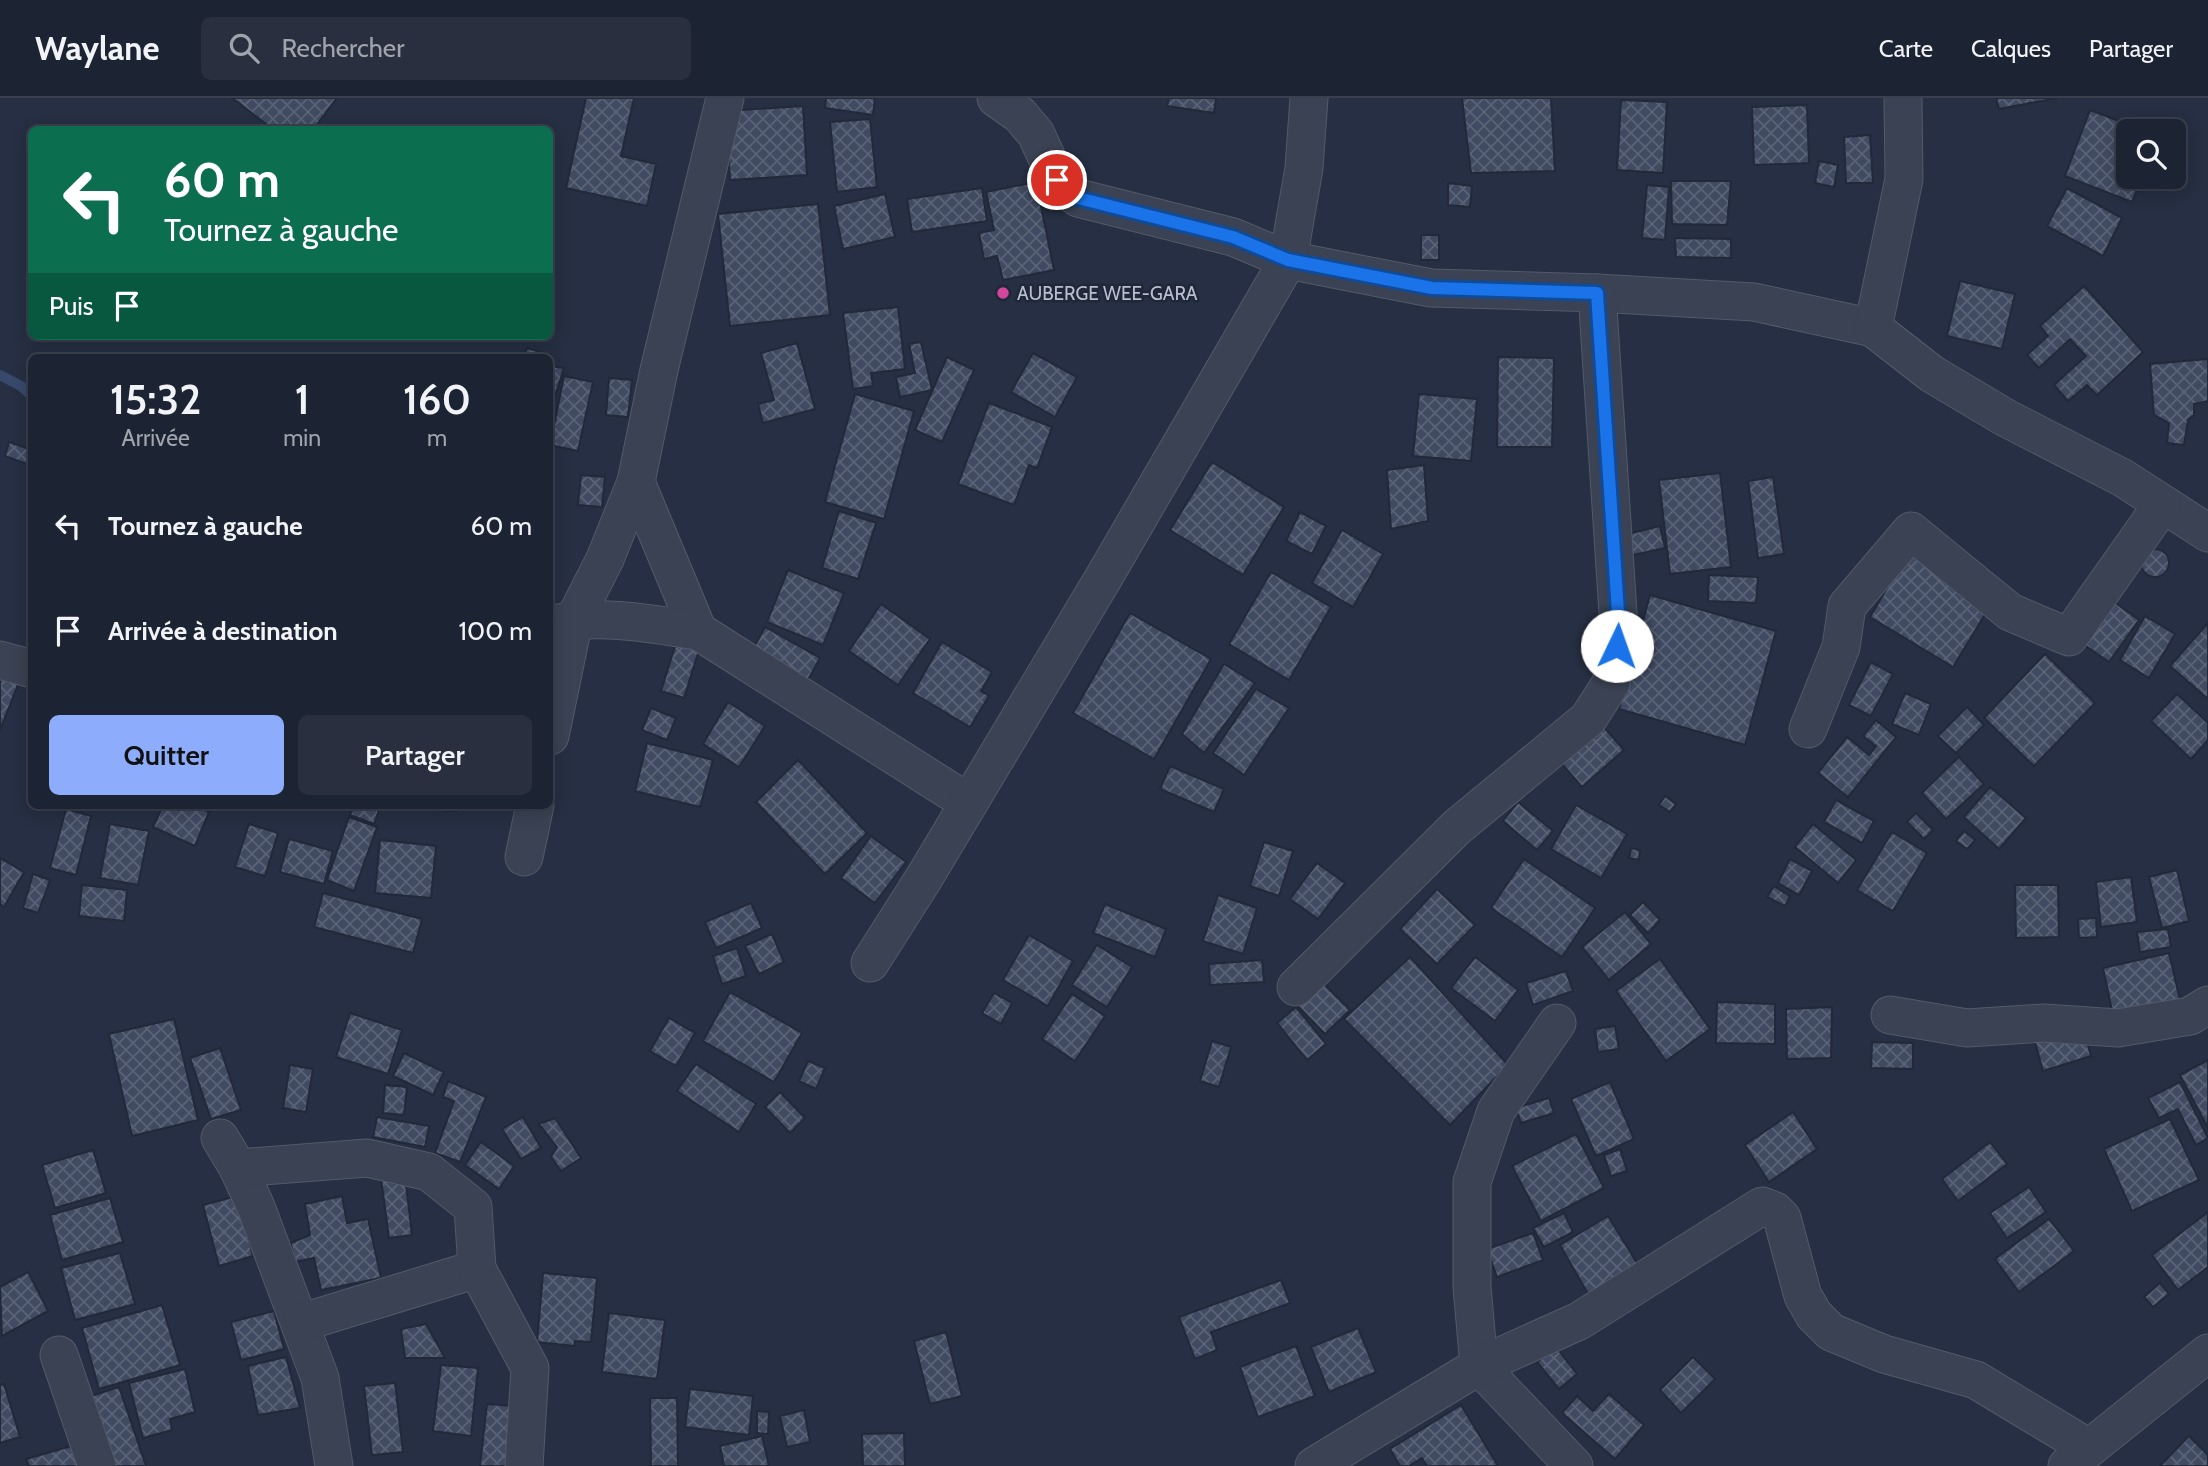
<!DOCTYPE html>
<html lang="fr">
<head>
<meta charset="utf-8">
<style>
  :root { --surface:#1c2332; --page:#292f3e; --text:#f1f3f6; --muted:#a0a4ac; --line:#3a404d; --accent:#8dadfc }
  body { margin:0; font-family:Cabin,sans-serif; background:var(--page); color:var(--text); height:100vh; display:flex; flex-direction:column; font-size:26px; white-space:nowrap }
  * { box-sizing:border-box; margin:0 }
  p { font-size:23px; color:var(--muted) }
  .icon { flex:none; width:38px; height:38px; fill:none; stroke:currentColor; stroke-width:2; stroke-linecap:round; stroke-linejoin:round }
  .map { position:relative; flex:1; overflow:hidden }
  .drawer { position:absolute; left:28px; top:256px; width:525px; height:455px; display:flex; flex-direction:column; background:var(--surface); border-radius:10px; box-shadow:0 4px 18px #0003,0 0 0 2px var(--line) }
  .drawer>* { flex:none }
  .banner { position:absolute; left:28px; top:28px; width:525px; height:214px; border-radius:10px; box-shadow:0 4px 18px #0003,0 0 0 2px var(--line); background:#0b6e4f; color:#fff; overflow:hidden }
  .tools { position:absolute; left:2116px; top:21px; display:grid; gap:14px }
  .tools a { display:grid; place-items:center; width:70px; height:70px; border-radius:10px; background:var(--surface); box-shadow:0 4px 18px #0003,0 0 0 2px var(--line); font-size:35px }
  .pin { position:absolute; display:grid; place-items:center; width:60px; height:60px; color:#fff; margin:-30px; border:4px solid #fff; border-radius:50%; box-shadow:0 2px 7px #0007 }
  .me { position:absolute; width:77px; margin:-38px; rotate:3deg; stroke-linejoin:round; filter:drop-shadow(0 0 5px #0008) }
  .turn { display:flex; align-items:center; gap:24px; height:147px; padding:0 21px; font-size:32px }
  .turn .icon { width:91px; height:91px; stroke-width:2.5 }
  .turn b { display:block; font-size:49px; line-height:60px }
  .then { display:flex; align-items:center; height:66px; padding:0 21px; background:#0003; gap:14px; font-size:26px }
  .eta { display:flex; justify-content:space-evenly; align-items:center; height:119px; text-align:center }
  .eta b { font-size:42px; font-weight:600; line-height:49px }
  .cta { display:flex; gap:14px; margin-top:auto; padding:14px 21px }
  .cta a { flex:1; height:80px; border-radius:10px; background:var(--accent); color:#111; font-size:28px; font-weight:600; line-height:80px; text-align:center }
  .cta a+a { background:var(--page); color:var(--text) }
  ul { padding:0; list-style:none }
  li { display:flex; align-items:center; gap:21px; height:105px; padding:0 21px }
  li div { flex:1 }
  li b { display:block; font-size:26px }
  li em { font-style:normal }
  header { display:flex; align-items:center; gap:42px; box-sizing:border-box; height:98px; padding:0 35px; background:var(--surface); border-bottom:2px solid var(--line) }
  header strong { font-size:33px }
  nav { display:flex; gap:38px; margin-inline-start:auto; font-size:24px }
  .search { width:490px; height:63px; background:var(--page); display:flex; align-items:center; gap:18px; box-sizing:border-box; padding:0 24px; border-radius:10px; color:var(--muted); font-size:26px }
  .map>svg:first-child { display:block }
</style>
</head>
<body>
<header>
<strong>Waylane</strong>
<div class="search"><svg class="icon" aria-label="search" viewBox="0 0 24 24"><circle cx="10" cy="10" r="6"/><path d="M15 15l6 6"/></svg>Rechercher</div>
<nav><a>Carte</a><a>Calques</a><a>Partager</a></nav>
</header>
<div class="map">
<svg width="2208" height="1368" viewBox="0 0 2208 1368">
  <defs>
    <pattern id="building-cross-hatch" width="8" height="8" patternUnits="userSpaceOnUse" patternTransform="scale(1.75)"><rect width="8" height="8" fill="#404a61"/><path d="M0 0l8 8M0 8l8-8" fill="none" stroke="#5a6276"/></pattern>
  </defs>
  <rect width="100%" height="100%" fill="#262f43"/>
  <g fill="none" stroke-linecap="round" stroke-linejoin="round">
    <polyline stroke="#39496b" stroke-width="10" points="0,277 21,288 32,298"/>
  </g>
  <g fill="url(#building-cross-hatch)" stroke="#21293a" stroke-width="2">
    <polygon points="232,0 335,0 336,1 313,32 274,32"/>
    <polygon points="586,0 634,0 621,58 656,66 647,108 566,90"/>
    <polygon points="826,0 875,0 873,17 825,10"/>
    <polygon points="1169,0 1216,0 1214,15 1167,8"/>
    <polygon points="1462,0 1551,0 1555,73 1471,75"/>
    <polygon points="1996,0 2057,0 1999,11"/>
    <polygon points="1621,2 1667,4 1663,75 1617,72"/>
    <polygon points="1807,7 1809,65 1754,67 1752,9"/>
    <polygon points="803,8 807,77 730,82 726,13"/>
    <polygon points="2090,12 2145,33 2128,33 2128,79 2142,79 2132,104 2065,78"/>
    <polygon points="870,21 877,89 837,94 830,24"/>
    <polygon points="1870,37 1873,85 1846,85 1844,39"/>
    <polygon points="1819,63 1838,67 1834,89 1815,85"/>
    <polygon points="1671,83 1731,83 1727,127 1672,126"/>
    <polygon points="1036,84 1054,172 1003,182 997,158 984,161 979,135 994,132 986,94"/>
    <polygon points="1448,85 1472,88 1470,109 1448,107"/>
    <polygon points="1647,87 1669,89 1665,142 1642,140"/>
    <polygon points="982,90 987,123 912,134 907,101"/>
    <polygon points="2067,90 2122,120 2103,158 2047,128"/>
    <polygon points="885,96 895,139 843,151 834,108"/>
    <polygon points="818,106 830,217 730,228 718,116"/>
    <rect x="1421" y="137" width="18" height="25"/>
    <polygon points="1675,140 1731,141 1731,160 1676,159"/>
    <polygon points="1960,183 2015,196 2002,251 1947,238"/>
    <polygon points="2084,188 2143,254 2097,297 2087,287 2068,303 2054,287 2086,258 2070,241 2039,270 2027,257 2048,238 2040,228"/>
    <polygon points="898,209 905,271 871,275 873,288 853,291 843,215"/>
    <polygon points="921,244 932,292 900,299 896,279 915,275 909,246"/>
    <polygon points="797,245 815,311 763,325 758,306 774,302 761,255"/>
    <polygon points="527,250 551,257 550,264 550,259 523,259"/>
    <polygon points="1033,255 1077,279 1055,319 1011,294"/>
    <polygon points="947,259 974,272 942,344 915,332"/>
    <polygon points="1498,259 1554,260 1552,349 1497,349"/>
    <polygon points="2208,261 2208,303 2194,306 2194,317 2188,322 2184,347 2167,345 2169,325 2154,317 2150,266"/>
    <polygon points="550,268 564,270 550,314"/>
    <polygon points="564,278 593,284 578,353 550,347"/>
    <polygon points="609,280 632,282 628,319 606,317"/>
    <polygon points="855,296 914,313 884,421 825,404"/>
    <polygon points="1419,296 1477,301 1471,363 1413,358"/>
    <polygon points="989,305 1052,329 1037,370 1029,367 1014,407 958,386"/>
    <polygon points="9,344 32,352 32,368 5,358"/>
    <polygon points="1212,364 1284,409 1243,477 1170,432"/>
    <polygon points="1424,367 1428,423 1391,431 1387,372"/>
    <polygon points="1720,375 1731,469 1670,476 1659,382"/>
    <polygon points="581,377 605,379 602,409 578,407"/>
    <polygon points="1773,379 1784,456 1758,460 1748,383"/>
    <polygon points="839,413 876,425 858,481 822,470"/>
    <polygon points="1300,414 1326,428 1312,456 1286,443"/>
    <polygon points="1660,428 1665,450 1629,458 1624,437"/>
    <polygon points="1342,432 1383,456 1353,509 1312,485"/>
    <polygon points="1915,443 1998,495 1953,569 1870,519"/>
    <circle cx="2155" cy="465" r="14"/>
    <polygon points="788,472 844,495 823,547 767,524"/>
    <polygon points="1271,474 1331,509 1289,582 1229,546"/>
    <polygon points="1709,477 1758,479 1756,505 1708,503"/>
    <polygon points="1650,497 1776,533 1745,647 1619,611"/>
    <polygon points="2106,498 2139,522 2109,564 2076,541"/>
    <polygon points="881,506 930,541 898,587 849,553"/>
    <polygon points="1130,515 1211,561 1154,661 1073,615"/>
    <polygon points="2145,518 2175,536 2149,580 2120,562"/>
    <polygon points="2208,525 2208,601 2170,568"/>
    <polygon points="765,529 820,560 808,582 753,551"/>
    <polygon points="942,544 992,574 981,593 989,598 970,629 913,595"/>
    <polygon points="676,545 699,552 684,600 661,593"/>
    <polygon points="2045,556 2095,605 2034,668 1984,620"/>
    <polygon points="1871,564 1893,576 1871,618 1849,607"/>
    <polygon points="1224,566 1255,585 1204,655 1182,636"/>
    <polygon points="0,571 21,579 0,632"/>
    <polygon points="1256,591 1289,610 1244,677 1213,655"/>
    <polygon points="1905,595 1931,606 1919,637 1892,626"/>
    <polygon points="2177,596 2208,625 2208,642 2191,661 2151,623"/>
    <polygon points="728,604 765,628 739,669 703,646"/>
    <polygon points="1967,609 1984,627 1956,655 1938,638"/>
    <polygon points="651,610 676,620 667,642 642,632"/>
    <polygon points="1876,622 1896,639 1848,699 1818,675 1847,639 1869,657 1876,648 1863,638"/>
    <polygon points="1603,628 1624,652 1582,689 1562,666"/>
    <polygon points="647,645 713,662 700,709 635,693"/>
    <polygon points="1959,659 1984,686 1946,721 1922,695"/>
    <polygon points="798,662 867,735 825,776 756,704"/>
    <polygon points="1170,668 1224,691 1214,714 1160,691"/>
    <polygon points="1990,689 2026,720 1999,751 1964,719"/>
    <polygon points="1665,698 1676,706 1670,714 1659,707"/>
    <polygon points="1836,702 1874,723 1862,745 1824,724"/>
    <polygon points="1518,704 1553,733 1537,752 1503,723"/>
    <polygon points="163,707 194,707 209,714 195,748 153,729"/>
    <polygon points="354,707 381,707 374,726 350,717"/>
    <polygon points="411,707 458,707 457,713 410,711"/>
    <polygon points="1576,707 1627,736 1601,780 1551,751"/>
    <polygon points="66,711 91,718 76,777 50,770"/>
    <polygon points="1916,715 1933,732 1924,741 1907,724"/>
    <polygon points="349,719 377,729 354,793 327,782"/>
    <polygon points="110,726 149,733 138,787 100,780"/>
    <polygon points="249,726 278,735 265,778 235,769"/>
    <polygon points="1813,726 1856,762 1838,785 1795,749"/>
    <polygon points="1964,733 1975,742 1967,751 1956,743"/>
    <polygon points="1892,734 1927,755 1893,813 1857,792"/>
    <polygon points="871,738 906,764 875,805 841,780"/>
    <polygon points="289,741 333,753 324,786 280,774"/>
    <polygon points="380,742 436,748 431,800 375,795"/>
    <polygon points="1264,744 1293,753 1279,798 1250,788"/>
    <polygon points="1631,750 1640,752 1639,762 1629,760"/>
    <polygon points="0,760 24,774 4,809 0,806"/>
    <polygon points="1524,761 1595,810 1562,859 1491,810"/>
    <polygon points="1790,761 1812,773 1799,797 1778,785"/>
    <polygon points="1317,765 1345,785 1318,821 1290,801"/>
    <polygon points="2177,772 2189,823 2162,830 2149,779"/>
    <polygon points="33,776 50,782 38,815 23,810"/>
    <polygon points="2131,779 2137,824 2101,829 2096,784"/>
    <polygon points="82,787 127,792 124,823 79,818"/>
    <polygon points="2015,787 2058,787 2059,839 2016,840"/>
    <polygon points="1774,788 1790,798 1785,808 1767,799"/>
    <polygon points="1437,791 1475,827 1437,866 1400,831"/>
    <polygon points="323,795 422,821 413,855 314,829"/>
    <polygon points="1218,797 1257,810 1243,856 1203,843"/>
    <polygon points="1643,804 1660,822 1648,835 1630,817"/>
    <polygon points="751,805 762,830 716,850 705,824"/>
    <polygon points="1105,806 1166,831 1155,859 1093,835"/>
    <polygon points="1625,814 1651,846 1609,882 1582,849"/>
    <polygon points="2096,820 2097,839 2079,840 2078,821"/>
    <polygon points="2168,831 2171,849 2140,854 2137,834"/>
    <polygon points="772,836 784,864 759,876 745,848"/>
    <polygon points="1029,837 1073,863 1048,908 1003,882"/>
    <polygon points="1097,847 1132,869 1107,909 1072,887"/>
    <polygon points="737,850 746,878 722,886 713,858"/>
    <polygon points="2169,855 2180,902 2113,917 2103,870"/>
    <polygon points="1410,859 1508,967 1450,1027 1344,921"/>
    <polygon points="1475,859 1518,892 1495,923 1451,890"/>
    <polygon points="1660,861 1710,931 1666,963 1616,893"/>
    <polygon points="1262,862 1264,884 1210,887 1209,866"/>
    <polygon points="1566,873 1573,893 1533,907 1526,885"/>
    <polygon points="1319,881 1350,912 1325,936 1295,905"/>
    <polygon points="730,894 802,935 774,984 703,943"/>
    <polygon points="994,895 1012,905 1001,926 982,915"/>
    <polygon points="1072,896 1105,918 1075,963 1042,941"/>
    <polygon points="1717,904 1775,906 1775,946 1716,945"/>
    <polygon points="1296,909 1326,946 1307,962 1277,925"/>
    <polygon points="1832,909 1831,960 1787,961 1786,911"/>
    <polygon points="350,915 402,932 388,976 336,959"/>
    <polygon points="669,920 695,935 676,968 650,953"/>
    <polygon points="174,921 198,1022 132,1038 109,936"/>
    <polygon points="1615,928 1619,951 1598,954 1595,931"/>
    <polygon points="2083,929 2091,958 2043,973 2035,944"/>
    <polygon points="1212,943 1231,949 1219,989 1200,983"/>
    <polygon points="1872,944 1913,945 1913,971 1871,970"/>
    <polygon points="220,950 241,1012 211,1021 190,960"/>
    <polygon points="404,955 444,974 433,997 393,978"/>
    <polygon points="2208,962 2208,1030 2180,977"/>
    <polygon points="808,963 825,970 816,991 799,983"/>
    <polygon points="696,966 756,1006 739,1034 677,993"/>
    <polygon points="290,967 313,971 306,1014 283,1010"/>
    <polygon points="448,983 486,999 460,1064 435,1055 454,1003 443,999"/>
    <polygon points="1610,984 1634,1041 1596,1058 1571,1001"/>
    <polygon points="2180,984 2208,1040 2196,1047 2178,1011 2159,1020 2148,1000"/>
    <polygon points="385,987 407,989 404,1017 383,1015"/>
    <polygon points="780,994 805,1020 790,1035 765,1009"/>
    <polygon points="1549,1000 1554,1015 1521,1025 1516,1010"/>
    <polygon points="1793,1014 1817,1051 1769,1084 1745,1047"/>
    <polygon points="377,1019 429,1028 425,1049 373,1039"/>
    <polygon points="523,1019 541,1050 521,1061 502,1031"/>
    <polygon points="555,1020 581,1060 561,1073 551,1059 557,1049 539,1026"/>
    <polygon points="2170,1021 2199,1082 2132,1113 2104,1051"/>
    <polygon points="1576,1036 1604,1090 1541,1123 1512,1068"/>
    <polygon points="481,1044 514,1068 499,1091 465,1067"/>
    <polygon points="1990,1044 2007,1066 1958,1103 1942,1081"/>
    <polygon points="1620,1051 1627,1073 1611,1078 1604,1057"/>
    <polygon points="93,1052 106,1095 55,1110 42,1067"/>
    <polygon points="404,1070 412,1137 389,1140 380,1073"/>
    <polygon points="2029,1089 2046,1114 2007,1140 1990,1115"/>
    <polygon points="237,1098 253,1158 219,1168 203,1107"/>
    <polygon points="342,1098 347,1125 368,1121 381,1180 321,1192 314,1160 294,1164 291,1145 310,1137 305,1106"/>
    <polygon points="110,1100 123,1144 62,1162 50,1117"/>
    <polygon points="2208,1114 2208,1169 2178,1192 2152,1157"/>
    <polygon points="1564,1115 1573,1134 1544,1149 1533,1130"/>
    <polygon points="1608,1118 1640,1170 1591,1201 1560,1147"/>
    <polygon points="2049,1121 2074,1153 2019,1194 1995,1161"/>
    <polygon points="1533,1135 1543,1162 1497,1179 1487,1151"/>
    <polygon points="120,1155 135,1206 75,1222 61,1170"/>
    <polygon points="28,1174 48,1213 2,1238 0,1189"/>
    <polygon points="543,1175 597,1180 591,1244 575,1243 574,1248 537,1244"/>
    <polygon points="1281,1182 1290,1205 1211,1234 1217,1252 1195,1261 1179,1219"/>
    <polygon points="2160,1185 2169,1196 2153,1209 2144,1199"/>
    <polygon points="162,1207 180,1267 99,1291 82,1230"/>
    <polygon points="274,1213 284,1251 241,1262 231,1224"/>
    <polygon points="609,1215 665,1222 657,1281 602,1274"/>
    <polygon points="426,1226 445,1260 405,1260 401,1231"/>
    <polygon points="1358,1230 1376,1274 1329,1294 1311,1249"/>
    <polygon points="946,1234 962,1298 930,1306 914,1243"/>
    <polygon points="1296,1248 1315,1298 1258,1319 1240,1269"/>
    <polygon points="1556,1249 1577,1276 1559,1291 1537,1264"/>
    <polygon points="286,1259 300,1310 258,1317 248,1268"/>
    <polygon points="1693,1259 1715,1281 1681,1315 1660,1292"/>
    <polygon points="441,1267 478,1270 471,1338 433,1333"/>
    <polygon points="185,1271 195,1314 170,1321 172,1332 143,1340 129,1285"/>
    <polygon points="395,1285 403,1354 372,1357 364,1288"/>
    <polygon points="4,1286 20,1339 0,1345 0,1287"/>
    <polygon points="119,1289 146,1368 108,1368 85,1300"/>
    <polygon points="690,1291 753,1298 749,1337 685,1329"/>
    <polygon points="1609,1296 1644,1327 1615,1361 1562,1315 1577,1298 1593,1313"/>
    <polygon points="650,1300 677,1300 678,1368 651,1368"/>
    <polygon points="487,1306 513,1308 507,1368 480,1368"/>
    <polygon points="1461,1307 1498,1368 1427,1368 1422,1360 1409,1368 1400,1368 1390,1351"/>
    <polygon points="804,1312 810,1344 787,1349 780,1318"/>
    <polygon points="757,1313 769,1314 768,1336 757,1335"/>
    <polygon points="904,1335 905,1368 863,1368 862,1336"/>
    <polygon points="762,1338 769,1368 724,1368 720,1348"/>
    <polygon points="2189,1338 2208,1357 2208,1368 2160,1368"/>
    <polygon points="75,1347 81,1368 29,1368 26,1361"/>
  </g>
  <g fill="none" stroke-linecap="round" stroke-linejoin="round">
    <g stroke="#535a6a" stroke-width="39">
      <g id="minor">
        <polyline points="996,0 1020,17 1036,36 1057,82 1078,100 1233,139 1288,162 1431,190 1597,195 1754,204 1873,230"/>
        <polyline points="1903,0 1904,81 1873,230 1932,276 2006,320 2123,380 2208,435"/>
        <polyline points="636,384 698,533"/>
        <path d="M 554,526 C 600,516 652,526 698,533 L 969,705"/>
        <polyline points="0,562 32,571"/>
        <polyline points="1808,631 1841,549 1847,508 1911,433 2010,514 2069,539 2162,407"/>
        <polyline points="550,638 574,522 605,461 636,384 659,272 725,0"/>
        <polyline points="524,759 535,707"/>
        <polyline points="870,865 924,780 1104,479 1288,162 1304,70 1309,0"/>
        <polyline points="1296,889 1457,729 1588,621 1611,585 1619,530 1597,195"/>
        <polyline points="1890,917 1967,930 2044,925 2118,930 2190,918 2208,907"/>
        <polyline points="1557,925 1496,1013 1472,1084 1472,1189 1479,1268 1574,1368"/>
        <polyline points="220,1040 238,1070 256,1109 320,1280 334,1368"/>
        <polyline points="238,1070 367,1060 429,1074 473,1109 477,1171 300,1225"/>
        <polyline points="477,1171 530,1270 524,1368"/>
        <polyline points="59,1257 97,1368"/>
        <polyline points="1314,1368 1479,1268 1579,1223 1762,1108 1775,1113 1782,1120 1803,1198 1814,1217 1831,1234 1884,1256 1976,1282 2089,1350"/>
        <polyline points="2067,1368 2208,1255"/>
      </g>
    </g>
    <use href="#minor" stroke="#3a4253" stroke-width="37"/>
  </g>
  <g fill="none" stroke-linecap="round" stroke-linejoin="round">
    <g stroke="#114b97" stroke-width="18">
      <polyline id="route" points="1057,82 1078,100 1233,139 1288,162 1432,190 1597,195 1619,530 1617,548"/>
    </g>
    <use href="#route" stroke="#1a73e8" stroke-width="12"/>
  </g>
  <circle fill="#d1479c" stroke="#1f2738" stroke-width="2.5" cx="1003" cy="195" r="7"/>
  <g text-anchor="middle" stroke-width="5" stroke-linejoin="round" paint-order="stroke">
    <g font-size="19" fill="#b8becd" stroke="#1f2738" text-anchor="start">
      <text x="1017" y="202">AUBERGE WEE-GARA</text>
    </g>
  </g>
</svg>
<div class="tools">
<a><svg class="icon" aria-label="search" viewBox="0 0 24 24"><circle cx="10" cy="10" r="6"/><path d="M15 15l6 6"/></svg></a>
</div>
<div class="pin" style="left:1057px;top:82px;background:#d93025"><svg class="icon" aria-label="arrive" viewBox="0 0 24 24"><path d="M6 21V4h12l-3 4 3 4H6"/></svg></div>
<svg class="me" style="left:1617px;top:548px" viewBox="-20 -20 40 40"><circle r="19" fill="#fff"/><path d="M0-13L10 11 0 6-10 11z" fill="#1a73e8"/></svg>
<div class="banner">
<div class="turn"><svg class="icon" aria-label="left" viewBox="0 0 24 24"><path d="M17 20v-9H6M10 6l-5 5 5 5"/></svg><div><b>60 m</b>Tournez à gauche</div></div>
<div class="then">Puis<svg class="icon" aria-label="arrive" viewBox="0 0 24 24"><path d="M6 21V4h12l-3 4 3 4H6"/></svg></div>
</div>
<section class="drawer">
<div class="eta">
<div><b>15:32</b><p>Arrivée</p></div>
<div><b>1</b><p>min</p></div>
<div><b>160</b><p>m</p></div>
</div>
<ul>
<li><svg class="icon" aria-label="left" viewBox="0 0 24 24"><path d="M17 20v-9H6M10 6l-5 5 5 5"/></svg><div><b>Tournez à gauche</b></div><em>60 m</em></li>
<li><svg class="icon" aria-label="arrive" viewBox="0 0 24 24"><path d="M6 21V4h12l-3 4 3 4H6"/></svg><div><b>Arrivée à destination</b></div><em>100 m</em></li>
</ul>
<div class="cta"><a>Quitter</a><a>Partager</a></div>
</section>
</div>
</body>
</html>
